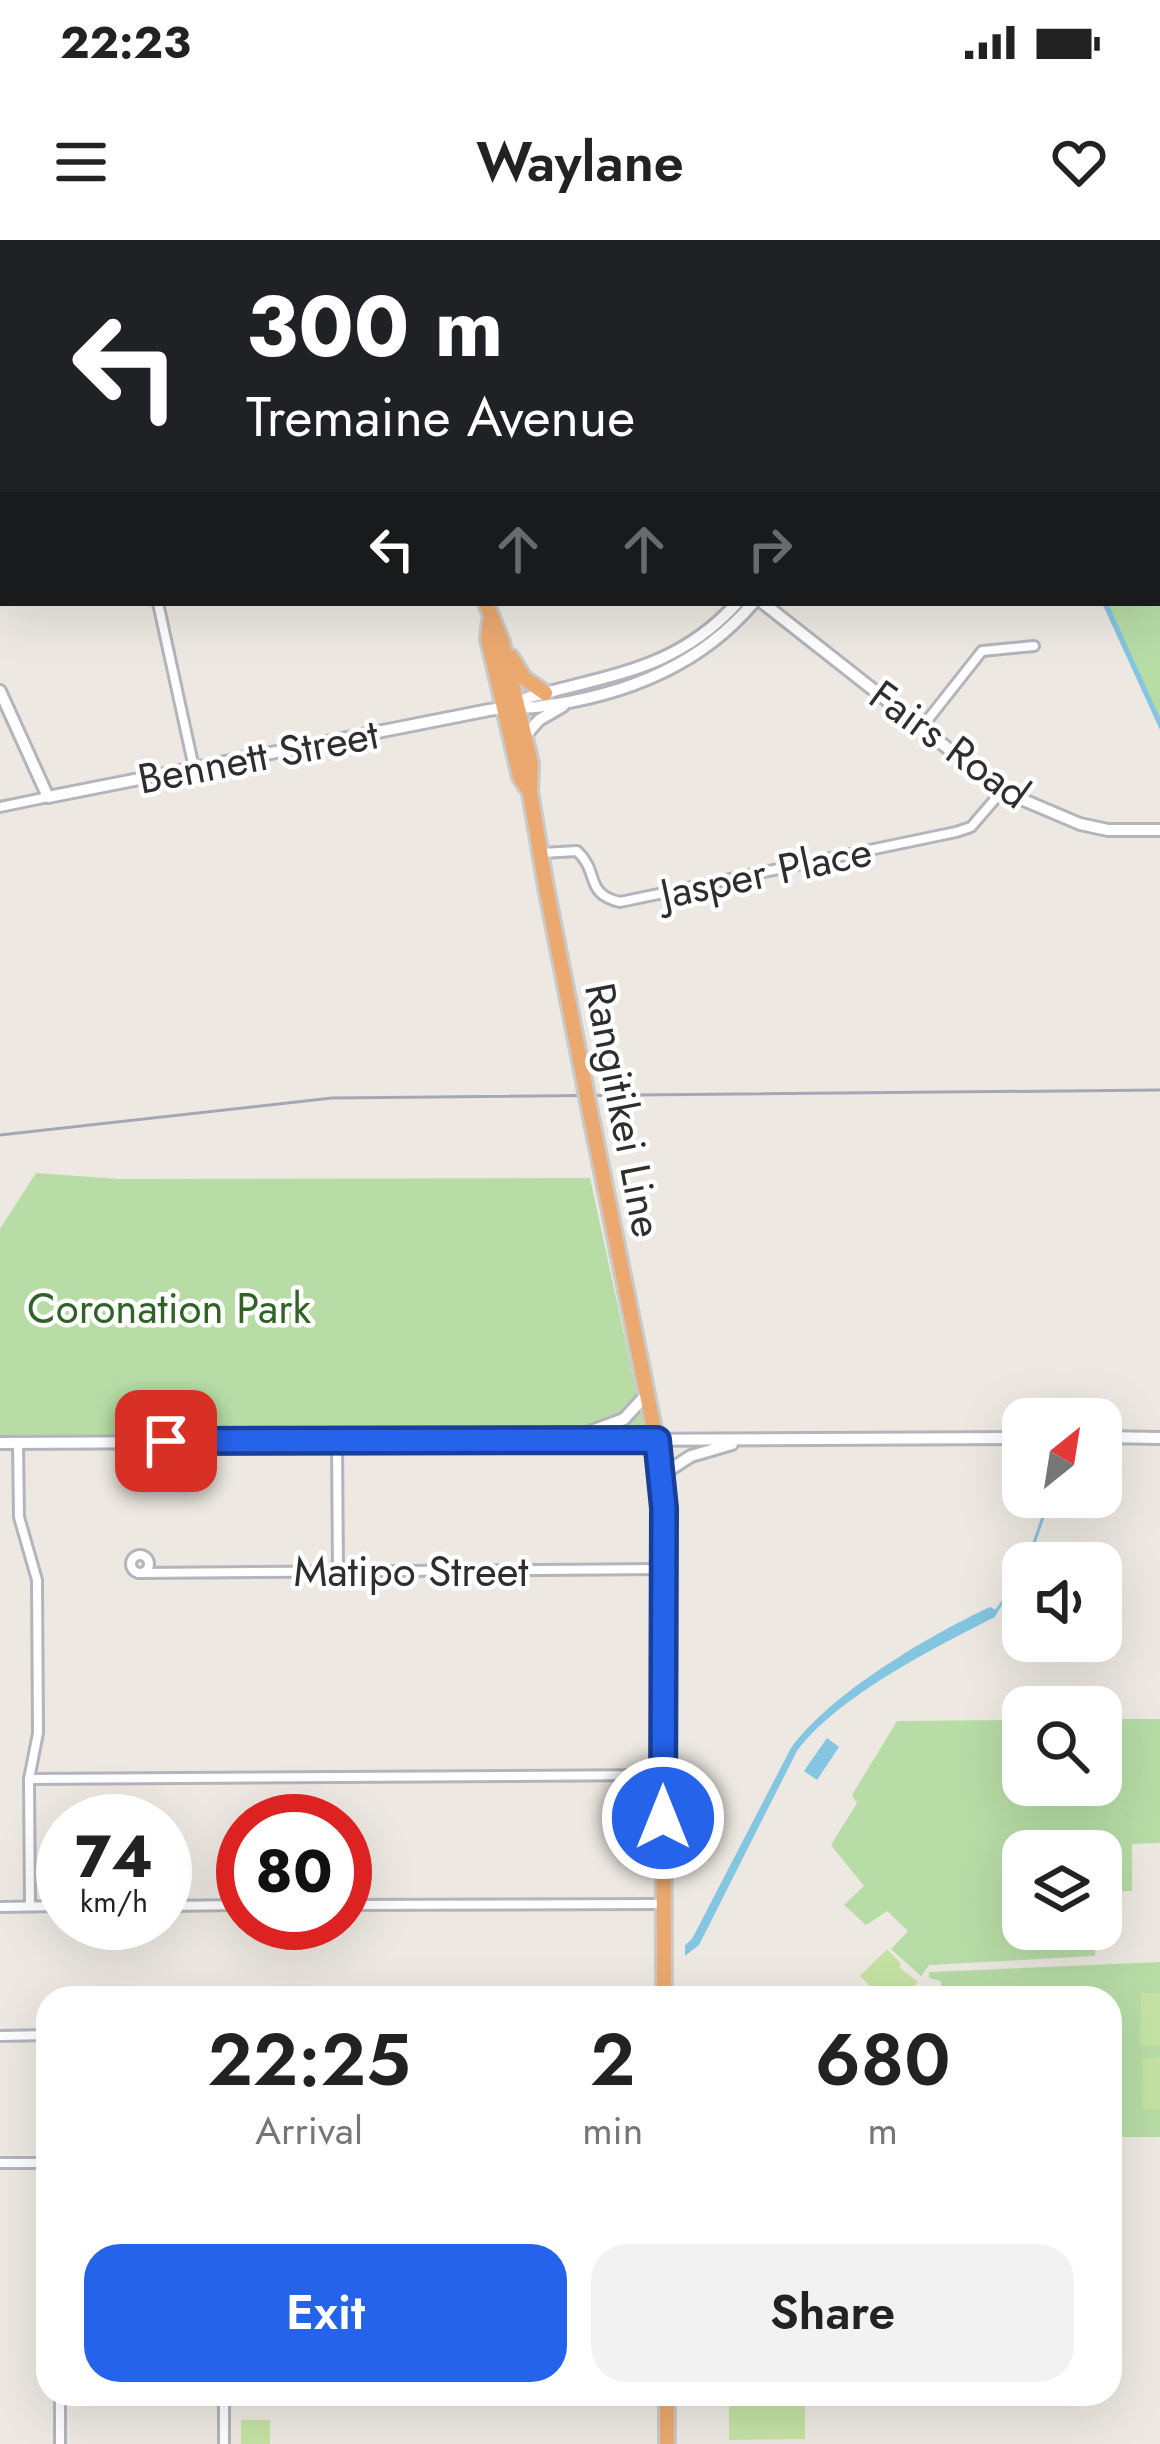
<!DOCTYPE html>
<html lang="en">
<head>
<meta charset="utf-8">
<style>
  :root { --surface:#fff; --page:#f2f2f2; --text:#222; --muted:#767676; --accent:#2563eb }
  body { margin:0; font-family:Jost,sans-serif; background:var(--page); color:var(--text); height:100vh; display:flex; flex-direction:column; font-size:45px; white-space:nowrap }
  * { box-sizing:border-box; margin:0 }
  p { font-size:39px; color:var(--muted) }
  .icon { flex:none; width:66px; height:66px; fill:none; stroke:currentColor; stroke-width:2; stroke-linecap:round; stroke-linejoin:round }
  .map { position:relative; flex:1; overflow:hidden }
  .sheet { position:absolute; left:36px; top:1746px; width:1086px; height:420px; display:flex; flex-direction:column; background:var(--surface); border-radius:36px; box-shadow:0 12px 48px #0002 }
  .sheet>* { flex:none }
  .guide { position:absolute; left:0px; top:0px; width:1161px; height:366px; box-shadow:0 12px 48px #0002; background:#202124; color:#fff; overflow:hidden }
  .needle { width:78px; rotate:30deg }
  .controls { position:absolute; left:1002px; top:1158px; display:grid; gap:24px }
  .controls a { display:grid; place-items:center; width:120px; height:120px; border-radius:24px; background:var(--surface); box-shadow:0 12px 48px #0002; font-size:60px }
  .speed { position:absolute; left:36px; top:1554px; display:flex; gap:24px; font-size:60px; font-weight:700; text-align:center }
  .speed>* { display:grid; place-content:center; width:156px; height:156px; border-radius:50%; background:var(--surface); box-shadow:0 12px 48px #0002; line-height:1 }
  .speed small { font-size:30px; font-weight:400 }
  .speed .limit { border:18px solid #d22; background:#fff; color:#111 }
  .pin { position:absolute; display:grid; place-items:center; width:102px; height:102px; color:#fff; margin:-51px; border-radius:24px; box-shadow:0 6px 18px #0006 }
  .me { position:absolute; width:132px; margin:-66px; rotate:0deg; stroke-linejoin:round; filter:drop-shadow(0 0 9px #0008) }
  .turn { display:flex; align-items:center; gap:42px; height:252px; padding:0 48px; font-size:54px }
  .turn .icon { width:156px; height:156px; stroke-width:2.5 }
  .turn b { display:block; font-size:84px; line-height:102px }
  .lanes { display:flex; align-items:center; height:114px; padding:0 48px; background:#0003; justify-content:center; gap:60px; direction:ltr }
  .lanes .off { opacity:.35 }
  .eta { display:flex; justify-content:space-evenly; align-items:center; height:204px; text-align:center }
  .eta b { font-size:72px; font-weight:600; line-height:84px }
  .button { display:flex; gap:24px; margin-top:auto; padding:24px 48px }
  .button a { flex:1; height:138px; border-radius:36px; background:var(--accent); color:#fff; font-size:48px; font-weight:600; line-height:138px; text-align:center }
  .button a+a { background:var(--page); color:var(--text) }
  .status { display:flex; justify-content:space-between; align-items:center; height:84px; padding:0 60px; background:var(--surface); direction:ltr }
  .status svg { height:33px; fill:currentColor }
  header { display:flex; justify-content:space-between; align-items:center; height:156px; padding:0 48px; background:var(--surface); font-size:54px; font-weight:600 }
  .map>svg:first-child { display:block }
</style>
</head>
<body>
<div class="status"><b>22:23</b><svg viewBox="0 0 49 12"><path d="M0 12V9h3v3zM5 12V6h3v6zM10 12V3h3v9zM15 12V0h3v12zM26 1h20v11H26zM47 4h2v5h-2z"/></svg></div>
<header><svg class="icon" aria-label="menu" viewBox="0 0 24 24"><path d="M4 6h16M4 12h16M4 18h16"/></svg>Waylane<svg class="icon" aria-label="heart" viewBox="0 0 24 24"><path d="M12 20l-8-8c-3-5 5-10 8-4 3-6 11-1 8 4z"/></svg></header>
<div class="map">
<svg width="1160" height="2204" viewBox="0 0 1160 2204">
  <rect width="100%" height="100%" fill="#ede9e2"/>
  <g fill="#b7dca6">
    <polygon points="0,0 243,0 3,3 0,49"/>
    <polygon points="1026,0 1160,0 1160,483 1105,363 1158,363 1158,3 1020,3"/>
    <polygon points="36,933 119,939 590,938 645,1191 0,1197 0,989"/>
    <polygon points="1101,1479 1160,1479 1160,1603 1132,1604 1132,1651 1101,1652 1101,1611 1023,1611 1023,1689 1095,1689 1095,1716 929,1725 921,1736 891,1709 908,1691 887,1671 866,1685 844,1665 864,1646 831,1605 857,1563 852,1555 897,1481 1023,1480 1023,1545 1101,1545"/>
    <polygon points="1160,1722 1160,1897 1110,1897 1110,1758 942,1758 941,1741 929,1738 929,1732"/>
  </g>
  <g fill="#c5e2a4">
    <polygon points="887,1709 901,1724 899,1727 918,1742 903,1758 881,1758 877,1754 880,1750 874,1750 860,1736"/>
    <polygon points="1141,1753 1160,1754 1160,1805 1140,1805"/>
    <polygon points="1143,1818 1160,1818 1160,1869 1142,1869"/>
    <polygon points="729,2154 805,2154 805,2199 729,2200"/>
    <rect x="241" y="2180" width="29" height="24"/>
  </g>
  <g fill="#84c5e1">
    <polygon points="1102,363 1108,363 1160,478 1160,490"/>
    <path d="M 990,1367 L 998,1371 L 995,1377 C 935,1407 837,1457 797,1511 L 699,1705 L 685,1716 L 685,1705 L 692,1699 L 791,1508 C 831,1453 928,1396 990,1367 Z"/>
    <polygon points="827,1498 839,1507 817,1540 804,1531"/>
  </g>
  <g fill="none" stroke-linecap="round" stroke-linejoin="round">
    <g stroke="#84c5e1" stroke-width="3">
      <polyline points="1027,1323 1050,1257"/>
      <polyline points="997,1370 1023,1332"/>
    </g>
    <g stroke="#b3b4bc" stroke-width="14">
      <g id="street">
        <polyline points="0,111 3,110"/>
        <polyline points="158,363 194,528"/>
        <polyline points="922,487 982,411 1034,406"/>
        <polyline points="0,567 48,557"/>
        <path d="M 542,613 L 577,611 C 600,632 584,654 620,662 L 956,592 L 971,587 L 1002,551"/>
        <polyline points="337,1201 338,1331"/>
        <polyline points="18,1204 19,1277 37,1340 38,1493 29,1539 30,1666"/>
        <circle cx="140" cy="1324" r="9"/>
        <polyline points="139,1333 662,1329"/>
        <polyline points="29,1539 661,1535"/>
        <polyline points="345,1665 662,1664"/>
        <polyline points="165,1666 243,1665"/>
        <polyline points="0,1667 63,1666"/>
        <polyline points="0,1796 48,1795"/>
        <polyline points="0,1923 48,1923"/>
        <polyline points="60,2154 60,2204"/>
        <polyline points="224,2154 224,2204"/>
      </g>
    </g>
    <g stroke="#b3b4bc" stroke-width="16">
      <g id="secondary">
        <polyline points="915,3 919,0"/>
        <polyline points="934,3 938,0"/>
        <polyline points="763,363 1002,551 1080,584 1108,590 1160,590"/>
        <path d="M 0,451 L 48,557 L 489,470 C 505,467 520,468 536,467 C 620,457 698,428 753,363"/>
        <path d="M 516,465 L 527,458 C 610,434 675,431 737,363"/>
        <polyline points="525,496 539,480 563,466"/>
        <polyline points="578,1196 624,1179 647,1154"/>
        <polyline points="1101,1197 1160,1198"/>
        <polyline points="0,1203 1023,1198"/>
        <polyline points="663,1234 691,1216 732,1204"/>
      </g>
    </g>
    <g stroke="#c9c9c9" stroke-width="20">
      <g id="highway">
        <polyline points="497,3 498,0"/>
        <polyline points="486,363 502,402 531,523 530,552 546,647 585,846"/>
        <polyline points="490,380 488,399 520,537 530,552"/>
        <polyline points="511,417 524,438 545,453"/>
        <polyline points="590,872 663,1234 664,1758"/>
        <polyline points="667,2204 667,2154"/>
      </g>
    </g>
    <use href="#street" stroke="#fff" stroke-width="8"/>
    <use href="#secondary" stroke="#fff" stroke-width="10"/>
    <use href="#highway" stroke="#eba970" stroke-width="14"/>
    <polyline stroke="#a5a7b5" stroke-width="3" points="0,895 332,858 1160,850"/>
    <g stroke="#c9c9c9" stroke-width="20" stroke-linecap="butt">
      <polyline id="highway-bridge" points="585,846 590,872"/>
    </g>
    <use href="#highway-bridge" stroke="#eba970" stroke-width="14"/>
  </g>
  <g fill="none" stroke-linecap="round" stroke-linejoin="round">
    <g stroke="#184099" stroke-width="30">
      <polyline id="route" points="166,1201 657,1200 664,1268 663,1578"/>
    </g>
    <use href="#route" stroke="#2563eb" stroke-width="21"/>
  </g>
  <g text-anchor="middle" stroke-width="9" stroke-linejoin="round" paint-order="stroke">
    <g font-size="42" fill="#2e2e2e" stroke="#fff">
      <text transform="translate(950 504) rotate(36)" y="15">Fairs Road</text>
      <text transform="translate(258 516) rotate(-11)" y="15">Bennett Street</text>
      <text transform="translate(766 632) rotate(-12)" y="15">Jasper Place</text>
      <text transform="translate(624 870) rotate(79)" y="15">Rangitikei Line</text>
      <text x="411" y="1346">Matipo Street</text>
    </g>
    <g font-size="42" fill="#306325" stroke="#fff">
      <text x="169" y="1083">Coronation Park</text>
    </g>
  </g>
</svg>
<div class="controls">
<a><svg class="needle" viewBox="-14 -14 28 28"><path d="M0-13l5 13h-10z" fill="#e53935"/><path d="M0 13l5-13h-10z" fill="#767676"/></svg></a>
<a><svg class="icon" aria-label="sound" viewBox="0 0 24 24"><path d="M4 9h4l5-4v14l-5-4H4zM17 9q2 3 0 6"/></svg></a>
<a><svg class="icon" aria-label="search" viewBox="0 0 24 24"><circle cx="10" cy="10" r="6"/><path d="M15 15l6 6"/></svg></a>
<a><svg class="icon" aria-label="layers" viewBox="0 0 24 24"><path d="M12 4l9 5-9 5-9-5zM3 14l9 5 9-5"/></svg></a>
</div>
<div class="speed"><div>74<small>km/h</small></div><div class="limit">80</div></div>
<div class="pin" style="left:166px;top:1201px;background:#d93025"><svg class="icon" aria-label="arrive" viewBox="0 0 24 24"><path d="M6 21V4h12l-3 4 3 4H6"/></svg></div>
<svg class="me" style="left:663px;top:1578px" viewBox="-20 -20 40 40"><circle r="17" fill="#2563eb" stroke="#fff" stroke-width="3"/><path d="M0-11L8 9 0 5-8 9z" fill="#fff"/></svg>
<div class="guide">
<div class="turn"><svg class="icon" aria-label="left" viewBox="0 0 24 24"><path d="M17 20v-9H6M10 6l-5 5 5 5"/></svg><div><b>300 m</b>Tremaine Avenue</div></div>
<div class="lanes"><svg class="icon" aria-label="left" viewBox="0 0 24 24"><path d="M17 20v-9H6M10 6l-5 5 5 5"/></svg><svg class="icon off" aria-label="ahead" viewBox="0 0 24 24"><path d="M12 20V5M6 11l6-6 6 6"/></svg><svg class="icon off" aria-label="ahead" viewBox="0 0 24 24"><path d="M12 20V5M6 11l6-6 6 6"/></svg><svg class="icon off" aria-label="right" viewBox="0 0 24 24"><path d="M7 20v-9h11M14 6l5 5-5 5"/></svg></div>
</div>
<section class="sheet">
<div class="eta">
<div><b>22:25</b><p>Arrival</p></div>
<div><b>2</b><p>min</p></div>
<div><b>680</b><p>m</p></div>
</div>
<div class="button"><a>Exit</a><a>Share</a></div>
</section>
</div>
</body>
</html>
